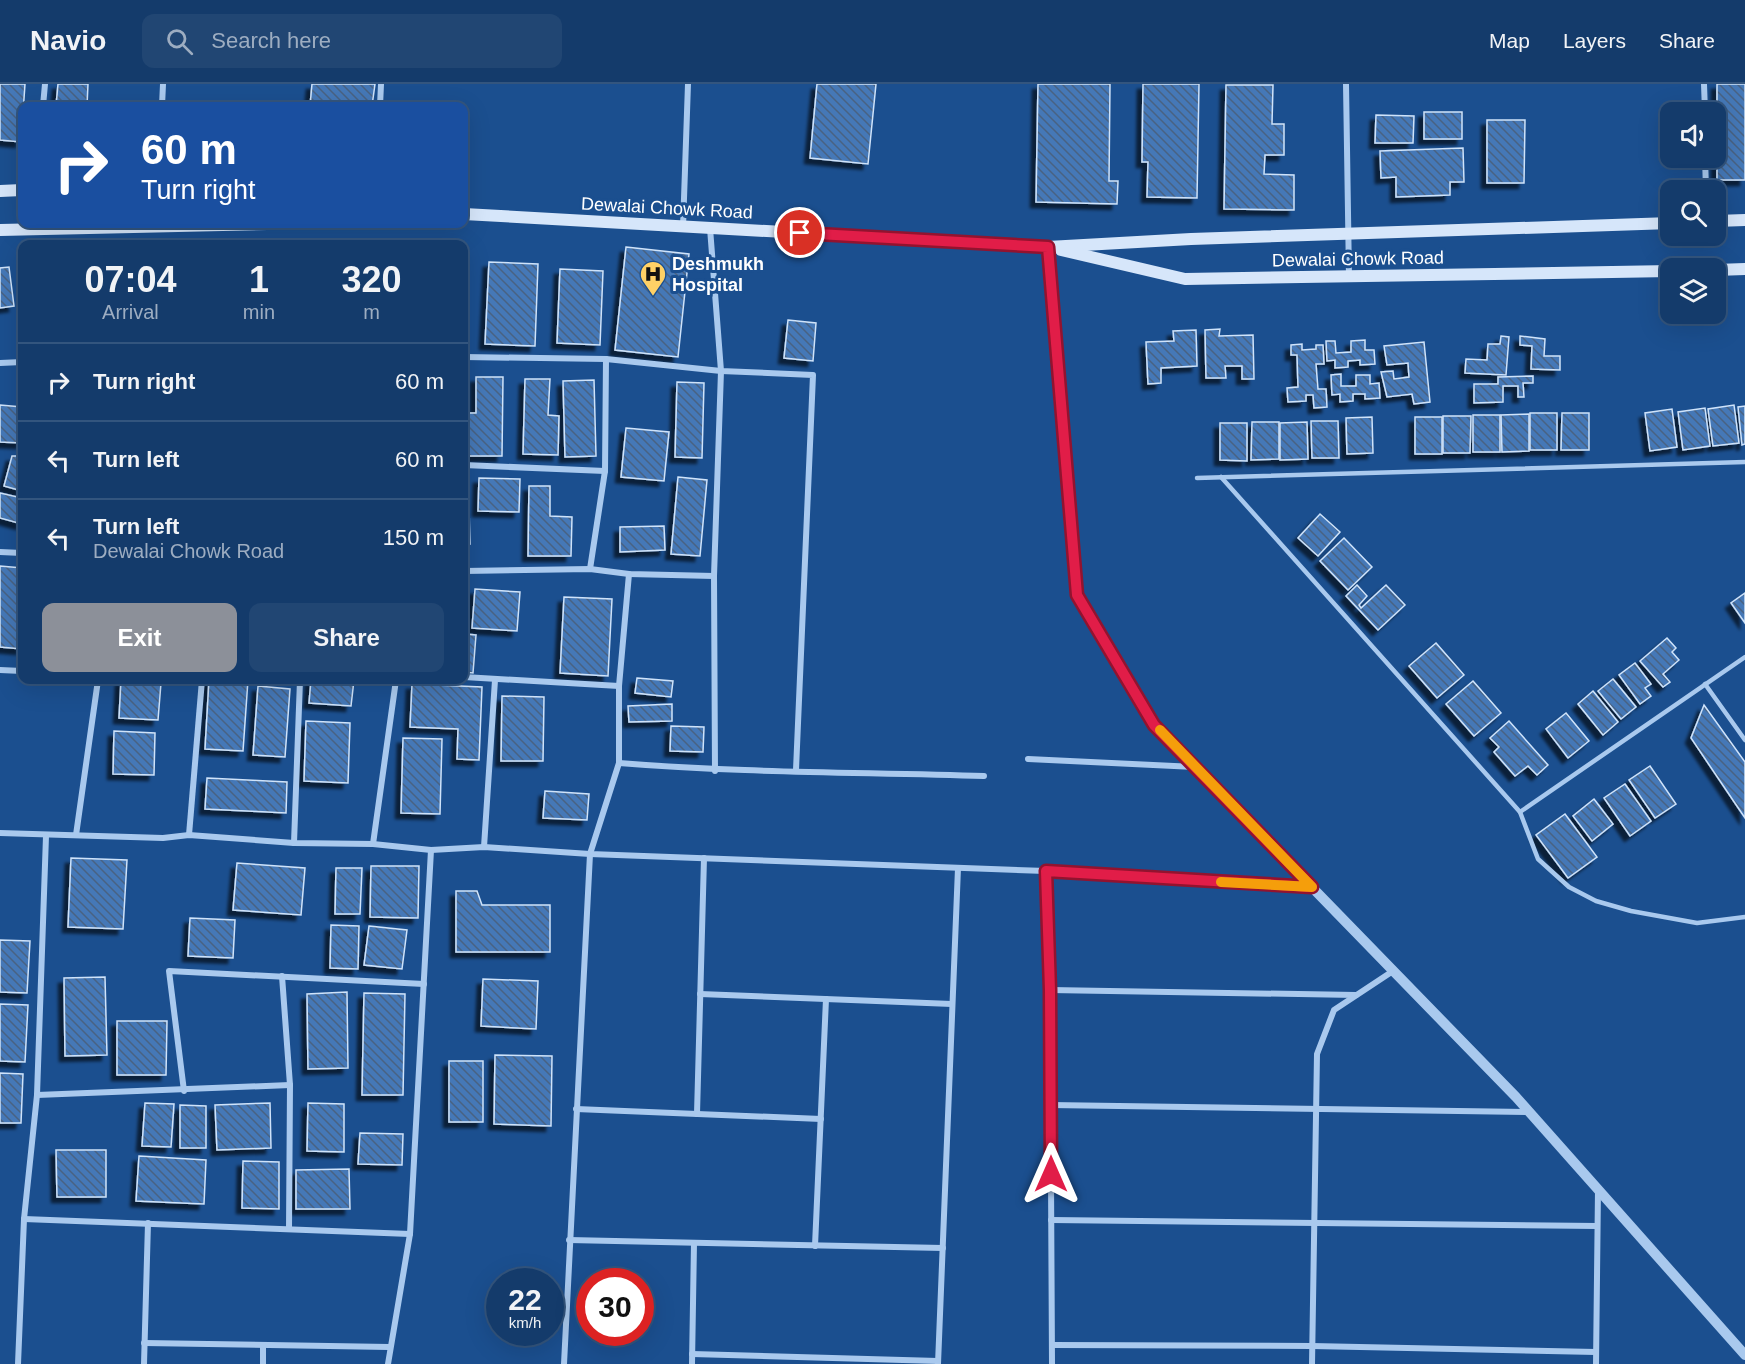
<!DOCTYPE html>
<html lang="en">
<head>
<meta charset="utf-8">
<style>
  :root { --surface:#143b6b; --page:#214673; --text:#f1f3f6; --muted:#9dadc1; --line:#33557e; --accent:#8c9099 }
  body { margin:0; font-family:Helvetica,sans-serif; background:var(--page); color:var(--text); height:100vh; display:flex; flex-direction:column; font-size:22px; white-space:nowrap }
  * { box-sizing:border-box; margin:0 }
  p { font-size:20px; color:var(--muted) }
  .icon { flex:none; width:33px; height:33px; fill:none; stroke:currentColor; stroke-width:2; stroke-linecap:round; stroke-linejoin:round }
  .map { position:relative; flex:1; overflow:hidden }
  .details { position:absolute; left:18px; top:156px; width:450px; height:444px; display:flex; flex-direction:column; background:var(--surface); border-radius:12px; box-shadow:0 6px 24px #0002,0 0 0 2px var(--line) }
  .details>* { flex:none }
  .guide { position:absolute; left:18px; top:18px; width:450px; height:126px; border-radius:12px; box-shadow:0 6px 24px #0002,0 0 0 2px var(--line); background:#1a4fa0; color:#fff; overflow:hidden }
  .fabs { position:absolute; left:1660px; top:18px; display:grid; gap:12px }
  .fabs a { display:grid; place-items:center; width:66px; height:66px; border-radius:12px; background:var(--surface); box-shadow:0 6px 24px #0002,0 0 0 2px var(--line); font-size:30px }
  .speed { position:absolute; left:486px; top:1184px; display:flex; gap:12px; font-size:30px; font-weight:700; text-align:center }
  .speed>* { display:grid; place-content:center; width:78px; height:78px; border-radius:50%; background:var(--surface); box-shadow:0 6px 24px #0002,0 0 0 2px var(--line); line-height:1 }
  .speed small { font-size:15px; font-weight:400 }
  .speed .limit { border:9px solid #d22; background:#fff; color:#111 }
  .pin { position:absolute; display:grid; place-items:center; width:51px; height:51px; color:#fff; margin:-26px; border:3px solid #fff; border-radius:50%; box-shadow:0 2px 6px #0007 }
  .me { position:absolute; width:66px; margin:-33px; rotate:0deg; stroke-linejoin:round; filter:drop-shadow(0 0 4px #0008) }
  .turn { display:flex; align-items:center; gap:21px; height:126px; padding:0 24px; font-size:27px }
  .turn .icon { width:78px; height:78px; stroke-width:2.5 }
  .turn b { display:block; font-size:42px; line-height:51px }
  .eta { display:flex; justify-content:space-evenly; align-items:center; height:102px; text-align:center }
  .eta b { font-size:36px; font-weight:700; line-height:42px }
  .button { display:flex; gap:12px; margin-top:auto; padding:12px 24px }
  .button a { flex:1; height:69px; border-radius:12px; background:var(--accent); color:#fff; font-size:24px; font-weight:700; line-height:69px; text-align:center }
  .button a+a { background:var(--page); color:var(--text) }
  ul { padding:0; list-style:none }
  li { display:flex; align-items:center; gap:18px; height:78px; padding:0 24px; border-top:2px solid var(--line) }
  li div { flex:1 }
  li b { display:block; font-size:22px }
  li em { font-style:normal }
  header { display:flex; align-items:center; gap:36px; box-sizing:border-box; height:84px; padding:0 30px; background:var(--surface); border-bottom:2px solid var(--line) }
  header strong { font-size:28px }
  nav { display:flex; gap:33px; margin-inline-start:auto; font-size:21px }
  .search { width:420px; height:54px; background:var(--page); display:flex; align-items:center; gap:15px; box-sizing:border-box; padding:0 21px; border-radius:12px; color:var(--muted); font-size:22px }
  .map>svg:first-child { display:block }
</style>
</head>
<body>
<header>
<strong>Navio</strong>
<div class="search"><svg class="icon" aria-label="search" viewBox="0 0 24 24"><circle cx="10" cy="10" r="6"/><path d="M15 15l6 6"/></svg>Search here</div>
<nav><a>Map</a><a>Layers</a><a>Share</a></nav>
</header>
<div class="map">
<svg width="1745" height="1280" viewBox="0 0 1745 1280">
  <defs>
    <pattern id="building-back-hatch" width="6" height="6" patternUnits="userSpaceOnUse" patternTransform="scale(1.5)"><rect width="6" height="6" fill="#4478b7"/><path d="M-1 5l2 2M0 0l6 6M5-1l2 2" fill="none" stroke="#486282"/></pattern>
    <filter id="shadow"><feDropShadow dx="-5.5" dy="5.5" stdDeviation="1.5" flood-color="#0009"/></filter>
  </defs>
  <rect width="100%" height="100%" fill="#1b4f8f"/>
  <g fill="url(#building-back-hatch)" stroke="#cfe3fa" stroke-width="1.5" filter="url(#shadow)">
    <polygon points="0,0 25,0 21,58 0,56"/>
    <polygon points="58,0 88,0 87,22 56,22"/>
    <polygon points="312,0 375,0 372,22 310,22"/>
    <polygon points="817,0 876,0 868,80 810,74"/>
    <polygon points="1038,0 1110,0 1109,97 1118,97 1117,120 1036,118"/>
    <polygon points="1143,0 1199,0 1197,114 1147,113 1148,78 1142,78"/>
    <rect x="1717" y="0" width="28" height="96"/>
    <polygon points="1226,1 1273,1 1272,40 1284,40 1284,71 1265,71 1264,90 1294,91 1294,126 1224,125"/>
    <rect x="1424" y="28" width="38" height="27"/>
    <polygon points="1376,31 1414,32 1413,59 1375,59"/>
    <polygon points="1487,36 1525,36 1524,99 1487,99"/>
    <polygon points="1463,64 1464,98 1450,98 1450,111 1396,113 1396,93 1381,94 1380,67"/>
    <polygon points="626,163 689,170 678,273 615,266"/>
    <polygon points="489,178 538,180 535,262 485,260"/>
    <polygon points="9,183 14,222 0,224 0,184"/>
    <polygon points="560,185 603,187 600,261 557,259"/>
    <polygon points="788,236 816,239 813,277 784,274"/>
    <polygon points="1220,245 1219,252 1253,251 1254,295 1242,295 1242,282 1225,282 1226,294 1206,294 1205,246"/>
    <polygon points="1196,246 1197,282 1161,284 1161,299 1148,300 1146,258 1174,257 1173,247"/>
    <polygon points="1501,252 1509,253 1506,291 1465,289 1466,275 1487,276 1488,260 1500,260"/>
    <polygon points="1520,252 1545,255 1544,272 1560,272 1560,286 1531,285 1532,262 1520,261"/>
    <polygon points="1365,256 1365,266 1374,266 1375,280 1360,281 1360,276 1348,277 1348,283 1335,284 1335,276 1327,277 1326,257 1335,257 1336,269 1351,268 1351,257"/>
    <polygon points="1424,258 1430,318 1414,320 1412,310 1387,313 1381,288 1393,287 1394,295 1409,293 1408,279 1387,281 1384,262"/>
    <polygon points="1302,260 1302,266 1316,265 1316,261 1323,261 1324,280 1316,280 1318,305 1326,305 1327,323 1314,324 1313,311 1306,311 1306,317 1288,318 1287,304 1298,303 1297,271 1291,271 1291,261"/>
    <polygon points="1341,290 1341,302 1356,302 1356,291 1370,291 1370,300 1379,299 1380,314 1365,315 1365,310 1353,310 1353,317 1340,318 1340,310 1332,311 1331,291"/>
    <polygon points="1533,292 1533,299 1523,299 1524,313 1518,313 1518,302 1503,302 1503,318 1474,319 1474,300 1498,300 1498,293"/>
    <polygon points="476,293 503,293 502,372 464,372 464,329 476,329"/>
    <polygon points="525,295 550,295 548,331 559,332 558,371 523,370"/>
    <polygon points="594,296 596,372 565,373 563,297"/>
    <polygon points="677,298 704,299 702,374 675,373"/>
    <polygon points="0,321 22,323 22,359 0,358"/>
    <polygon points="1734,321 1739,359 1713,362 1708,325"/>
    <polygon points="1745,322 1745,360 1742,361 1738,323"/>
    <polygon points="1705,324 1710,362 1683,366 1678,328"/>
    <polygon points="1672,325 1677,363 1650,367 1645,329"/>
    <rect x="1530" y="329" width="27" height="37"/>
    <polygon points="1562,329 1589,329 1589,366 1561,366"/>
    <polygon points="1529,330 1529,367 1502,368 1501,331"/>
    <rect x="1473" y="331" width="27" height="37"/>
    <polygon points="1443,332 1471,332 1470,369 1443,369"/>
    <polygon points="1372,333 1373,369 1347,370 1346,334"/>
    <rect x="1415" y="333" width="27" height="37"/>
    <polygon points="1311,337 1338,337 1339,374 1312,374"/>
    <polygon points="1252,338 1279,338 1279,375 1251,376"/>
    <polygon points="1307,338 1308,375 1280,376 1280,339"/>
    <polygon points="1220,339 1247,339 1247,377 1220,376"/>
    <polygon points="626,344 669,348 664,397 621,393"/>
    <polygon points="12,372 22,372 22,407 4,402"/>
    <polygon points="678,393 707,396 700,472 671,470"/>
    <polygon points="479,394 520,395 519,428 478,427"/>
    <polygon points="529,402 550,402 550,432 572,433 571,472 528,472"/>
    <polygon points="0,409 22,414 22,440 0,434"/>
    <polygon points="464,424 469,424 470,460 464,461"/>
    <polygon points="1320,430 1340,448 1318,472 1298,454"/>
    <polygon points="664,442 665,466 620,468 620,443"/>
    <polygon points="1344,454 1372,483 1348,506 1320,477"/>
    <polygon points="0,482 22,484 22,565 0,563"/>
    <polygon points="1357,501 1367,512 1359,521 1361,524 1386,501 1405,521 1378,546 1346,512"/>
    <polygon points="475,505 520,508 517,547 472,544"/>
    <polygon points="1745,509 1745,539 1731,519"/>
    <polygon points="564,513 612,515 608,592 560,589"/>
    <polygon points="464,550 476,551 473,589 464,588"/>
    <polygon points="1667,554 1676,564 1672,568 1679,576 1663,590 1670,598 1663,603 1640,577"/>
    <polygon points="1436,559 1464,591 1437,614 1409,582"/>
    <polygon points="1635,579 1651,600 1645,604 1651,612 1640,620 1619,591"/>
    <polygon points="637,594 673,597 671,613 635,609"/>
    <polygon points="1613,595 1636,623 1621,635 1598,607"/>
    <polygon points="121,596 161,599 158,636 119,634"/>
    <polygon points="209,596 248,596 243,667 205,665"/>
    <polygon points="311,596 354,596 351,622 309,619"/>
    <polygon points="1473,597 1501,629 1474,652 1446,620"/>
    <polygon points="412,600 482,603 479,676 457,675 458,645 410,643"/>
    <polygon points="258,602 290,605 285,673 253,671"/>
    <polygon points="1593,607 1618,638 1603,651 1578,620"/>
    <polygon points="502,612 544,613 543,677 501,677"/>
    <polygon points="672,620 672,637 629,638 628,622"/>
    <polygon points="1704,621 1745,678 1745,734 1691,654"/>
    <polygon points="1566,629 1589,657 1568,674 1546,645"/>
    <polygon points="306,637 350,639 348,699 304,697"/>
    <polygon points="1509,637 1548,681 1537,691 1528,682 1515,692 1494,668 1499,663 1490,654"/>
    <polygon points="671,642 704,643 703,668 670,667"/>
    <polygon points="114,647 155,649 154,691 113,690"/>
    <polygon points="403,654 442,655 440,730 401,729"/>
    <polygon points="1650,682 1676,720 1655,734 1629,696"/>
    <polygon points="207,694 287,698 286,729 205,725"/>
    <polygon points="1625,700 1651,737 1630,752 1604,714"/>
    <polygon points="545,707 589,710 587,736 543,734"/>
    <polygon points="1594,715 1613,740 1592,757 1573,732"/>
    <polygon points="1565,730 1597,773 1568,794 1536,751"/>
    <polygon points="71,774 127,776 123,845 68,843"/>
    <polygon points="237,779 305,784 301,831 233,826"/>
    <polygon points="371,782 419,782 418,834 370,833"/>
    <polygon points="336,784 362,784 360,830 335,830"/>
    <polygon points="456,807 477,807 482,821 550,821 550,868 456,868"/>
    <polygon points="190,834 235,836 233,874 188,872"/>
    <polygon points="331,841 359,842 358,885 330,884"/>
    <polygon points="369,842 407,846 402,885 364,881"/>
    <polygon points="0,856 30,857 27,909 0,908"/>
    <polygon points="105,893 107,971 65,972 64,894"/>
    <polygon points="483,895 538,897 536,945 481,942"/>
    <polygon points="347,908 348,984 308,985 307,910"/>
    <polygon points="364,909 405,910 403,1011 362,1011"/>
    <polygon points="0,920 28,921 25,978 0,977"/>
    <polygon points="117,937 167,937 166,991 117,991"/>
    <polygon points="495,971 552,972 551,1042 494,1040"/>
    <rect x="449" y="977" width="34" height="61"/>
    <polygon points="0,989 23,990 21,1039 0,1039"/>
    <polygon points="145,1019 174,1020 171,1063 142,1062"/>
    <polygon points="270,1019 271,1064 217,1066 215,1021"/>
    <polygon points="308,1019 344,1020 344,1068 307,1067"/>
    <polygon points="180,1021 206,1022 206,1064 180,1064"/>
    <polygon points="360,1049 403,1050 402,1081 358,1080"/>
    <polygon points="56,1066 106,1066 106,1113 57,1113"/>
    <polygon points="139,1072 206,1076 204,1120 136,1117"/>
    <polygon points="243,1077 279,1078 279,1125 242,1124"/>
    <polygon points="349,1085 350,1125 296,1125 296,1086"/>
  </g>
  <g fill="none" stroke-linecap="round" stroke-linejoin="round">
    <g stroke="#a9c9ee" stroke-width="4.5">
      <polyline points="1221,393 1520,728 1538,775 1569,803 1596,817 1631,827 1697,839 1745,833"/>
      <polyline points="1197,394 1745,378"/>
      <polyline points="1705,600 1745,656"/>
      <polyline points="1520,728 1745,573"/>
    </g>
    <g stroke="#a9c9ee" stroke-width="6">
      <polyline points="1346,0 1349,193"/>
      <polyline points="1704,0 1705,28"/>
      <polyline points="43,22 45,0"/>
      <polyline points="162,22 163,0"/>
      <polyline points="380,22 381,0"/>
      <polyline points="1705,74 1706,106"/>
      <polyline points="683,143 688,0"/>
      <polyline points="710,144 721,287 714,492 715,687"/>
      <polyline points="464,273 606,275 721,287 813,291 796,686"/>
      <polyline points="0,279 22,278"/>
      <polyline points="464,381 605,387"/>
      <polyline points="0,468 22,469"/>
      <polyline points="590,485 605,387 606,275"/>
      <polyline points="464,487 590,485 629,490 714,492"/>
      <polyline points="0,586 22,587"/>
      <polyline points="464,593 619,602"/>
      <polyline points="1028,675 1195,683"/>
      <path d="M 619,679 C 741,689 862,688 984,692"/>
      <polyline points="0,749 163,754 189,751 294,759 373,760 431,766 484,763 590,770 1046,787 1311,803"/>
      <polyline points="76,751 98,596"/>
      <polyline points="189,751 202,596"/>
      <polyline points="294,759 300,596"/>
      <polyline points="373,760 396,596"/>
      <polyline points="484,763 495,596"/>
      <polyline points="1046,787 1050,906 1052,1280"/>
      <polyline points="282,892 290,1001 289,1145"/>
      <polyline points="1050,906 1356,911"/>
      <polyline points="700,910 952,920"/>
      <polyline points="184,1007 169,887 424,900"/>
      <polyline points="37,1011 290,1001"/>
      <polyline points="1050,1021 1528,1028"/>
      <polyline points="576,1025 821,1035"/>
      <polyline points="697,1030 704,774"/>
      <polyline points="24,1135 410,1150"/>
      <polyline points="1051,1136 1597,1142"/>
      <polyline points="569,1156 943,1164"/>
      <polyline points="815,1162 826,915"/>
      <polyline points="144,1259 389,1263"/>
      <polyline points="1052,1261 1312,1262 1596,1268"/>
      <polyline points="692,1270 938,1277"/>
      <polyline points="18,1280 24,1135 37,1011 46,752"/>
      <polyline points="144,1280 148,1139"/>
      <polyline points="263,1280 263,1261"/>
      <polyline points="388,1280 410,1150 431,766"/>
      <polyline points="564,1280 590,770 619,679 619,602 629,490"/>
      <polyline points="692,1280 694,1159"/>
      <polyline points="938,1280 958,784"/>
      <polyline points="1312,1280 1317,970 1334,926 1393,887"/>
      <polyline points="1596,1280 1598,1106"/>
    </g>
    <polyline stroke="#a9c9ee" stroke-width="10" points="1048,163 1077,511 1154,641 1516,1013 1745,1271"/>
    <g stroke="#d6e6fa" stroke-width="12">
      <polyline points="0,107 22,106"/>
      <polyline points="464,130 1048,163 1191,155 1671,139"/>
      <polyline points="1716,137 1745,136"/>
      <polyline points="0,146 267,140"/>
      <polyline points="1061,166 1185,195 1671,187"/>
      <polyline points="1716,186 1745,185"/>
    </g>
  </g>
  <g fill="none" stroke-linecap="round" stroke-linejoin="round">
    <g stroke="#92132f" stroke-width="15">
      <polyline id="route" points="800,149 1048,163 1077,511 1154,641 1312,803 1046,787 1050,906 1051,1090"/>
    </g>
    <use href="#route" stroke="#e11d48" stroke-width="10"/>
    <polyline stroke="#f59e0b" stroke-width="10" points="1160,646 1312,803 1221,798"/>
  </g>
  <defs>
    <g id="hospital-pin" transform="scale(1.35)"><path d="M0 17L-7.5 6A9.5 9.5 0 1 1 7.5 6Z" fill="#ffd166" stroke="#1b4f8f"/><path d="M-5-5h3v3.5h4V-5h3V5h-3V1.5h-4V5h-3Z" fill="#111"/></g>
  </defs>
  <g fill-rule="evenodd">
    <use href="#hospital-pin" x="653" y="190"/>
  </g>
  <g text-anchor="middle" stroke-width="6" stroke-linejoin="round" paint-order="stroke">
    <g font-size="18" fill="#fff" stroke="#1b4f8f">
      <text transform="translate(667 124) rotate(3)" y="6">Dewalai Chowk Road</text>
      <text transform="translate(1358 175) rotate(-1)" y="6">Dewalai Chowk Road</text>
    </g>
    <g font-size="18" font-weight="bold" fill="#fff" stroke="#1b4f8f" text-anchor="start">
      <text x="672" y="186">Deshmukh<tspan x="672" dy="21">Hospital</tspan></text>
    </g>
  </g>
</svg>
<div class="fabs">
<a><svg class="icon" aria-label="sound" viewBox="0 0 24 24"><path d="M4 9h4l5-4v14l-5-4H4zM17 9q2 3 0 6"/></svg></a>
<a><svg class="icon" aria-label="search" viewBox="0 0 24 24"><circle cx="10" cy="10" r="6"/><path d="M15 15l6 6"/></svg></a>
<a><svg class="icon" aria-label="layers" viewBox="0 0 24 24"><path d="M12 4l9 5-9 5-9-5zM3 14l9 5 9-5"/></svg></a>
</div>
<div class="speed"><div>22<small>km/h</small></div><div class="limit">30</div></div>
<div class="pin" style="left:800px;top:149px;background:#d93025"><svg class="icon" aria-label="arrive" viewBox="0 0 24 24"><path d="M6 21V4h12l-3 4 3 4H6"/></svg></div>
<svg class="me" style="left:1051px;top:1090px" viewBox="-20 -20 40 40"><path d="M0-17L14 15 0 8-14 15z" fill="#e11d48" stroke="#fff" stroke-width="4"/></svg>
<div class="guide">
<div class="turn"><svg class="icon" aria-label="right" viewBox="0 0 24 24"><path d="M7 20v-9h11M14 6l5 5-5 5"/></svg><div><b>60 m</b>Turn right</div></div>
</div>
<section class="details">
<div class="eta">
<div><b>07:04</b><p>Arrival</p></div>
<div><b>1</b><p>min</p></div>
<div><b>320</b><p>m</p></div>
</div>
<ul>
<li><svg class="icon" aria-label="right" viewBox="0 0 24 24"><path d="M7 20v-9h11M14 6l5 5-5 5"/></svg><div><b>Turn right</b></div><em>60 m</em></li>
<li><svg class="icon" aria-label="left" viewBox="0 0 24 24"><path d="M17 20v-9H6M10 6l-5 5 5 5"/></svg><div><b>Turn left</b></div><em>60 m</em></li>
<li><svg class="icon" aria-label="left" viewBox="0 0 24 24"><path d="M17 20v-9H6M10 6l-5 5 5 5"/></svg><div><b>Turn left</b><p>Dewalai Chowk Road</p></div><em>150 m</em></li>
</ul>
<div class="button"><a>Exit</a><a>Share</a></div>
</section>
</div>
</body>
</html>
